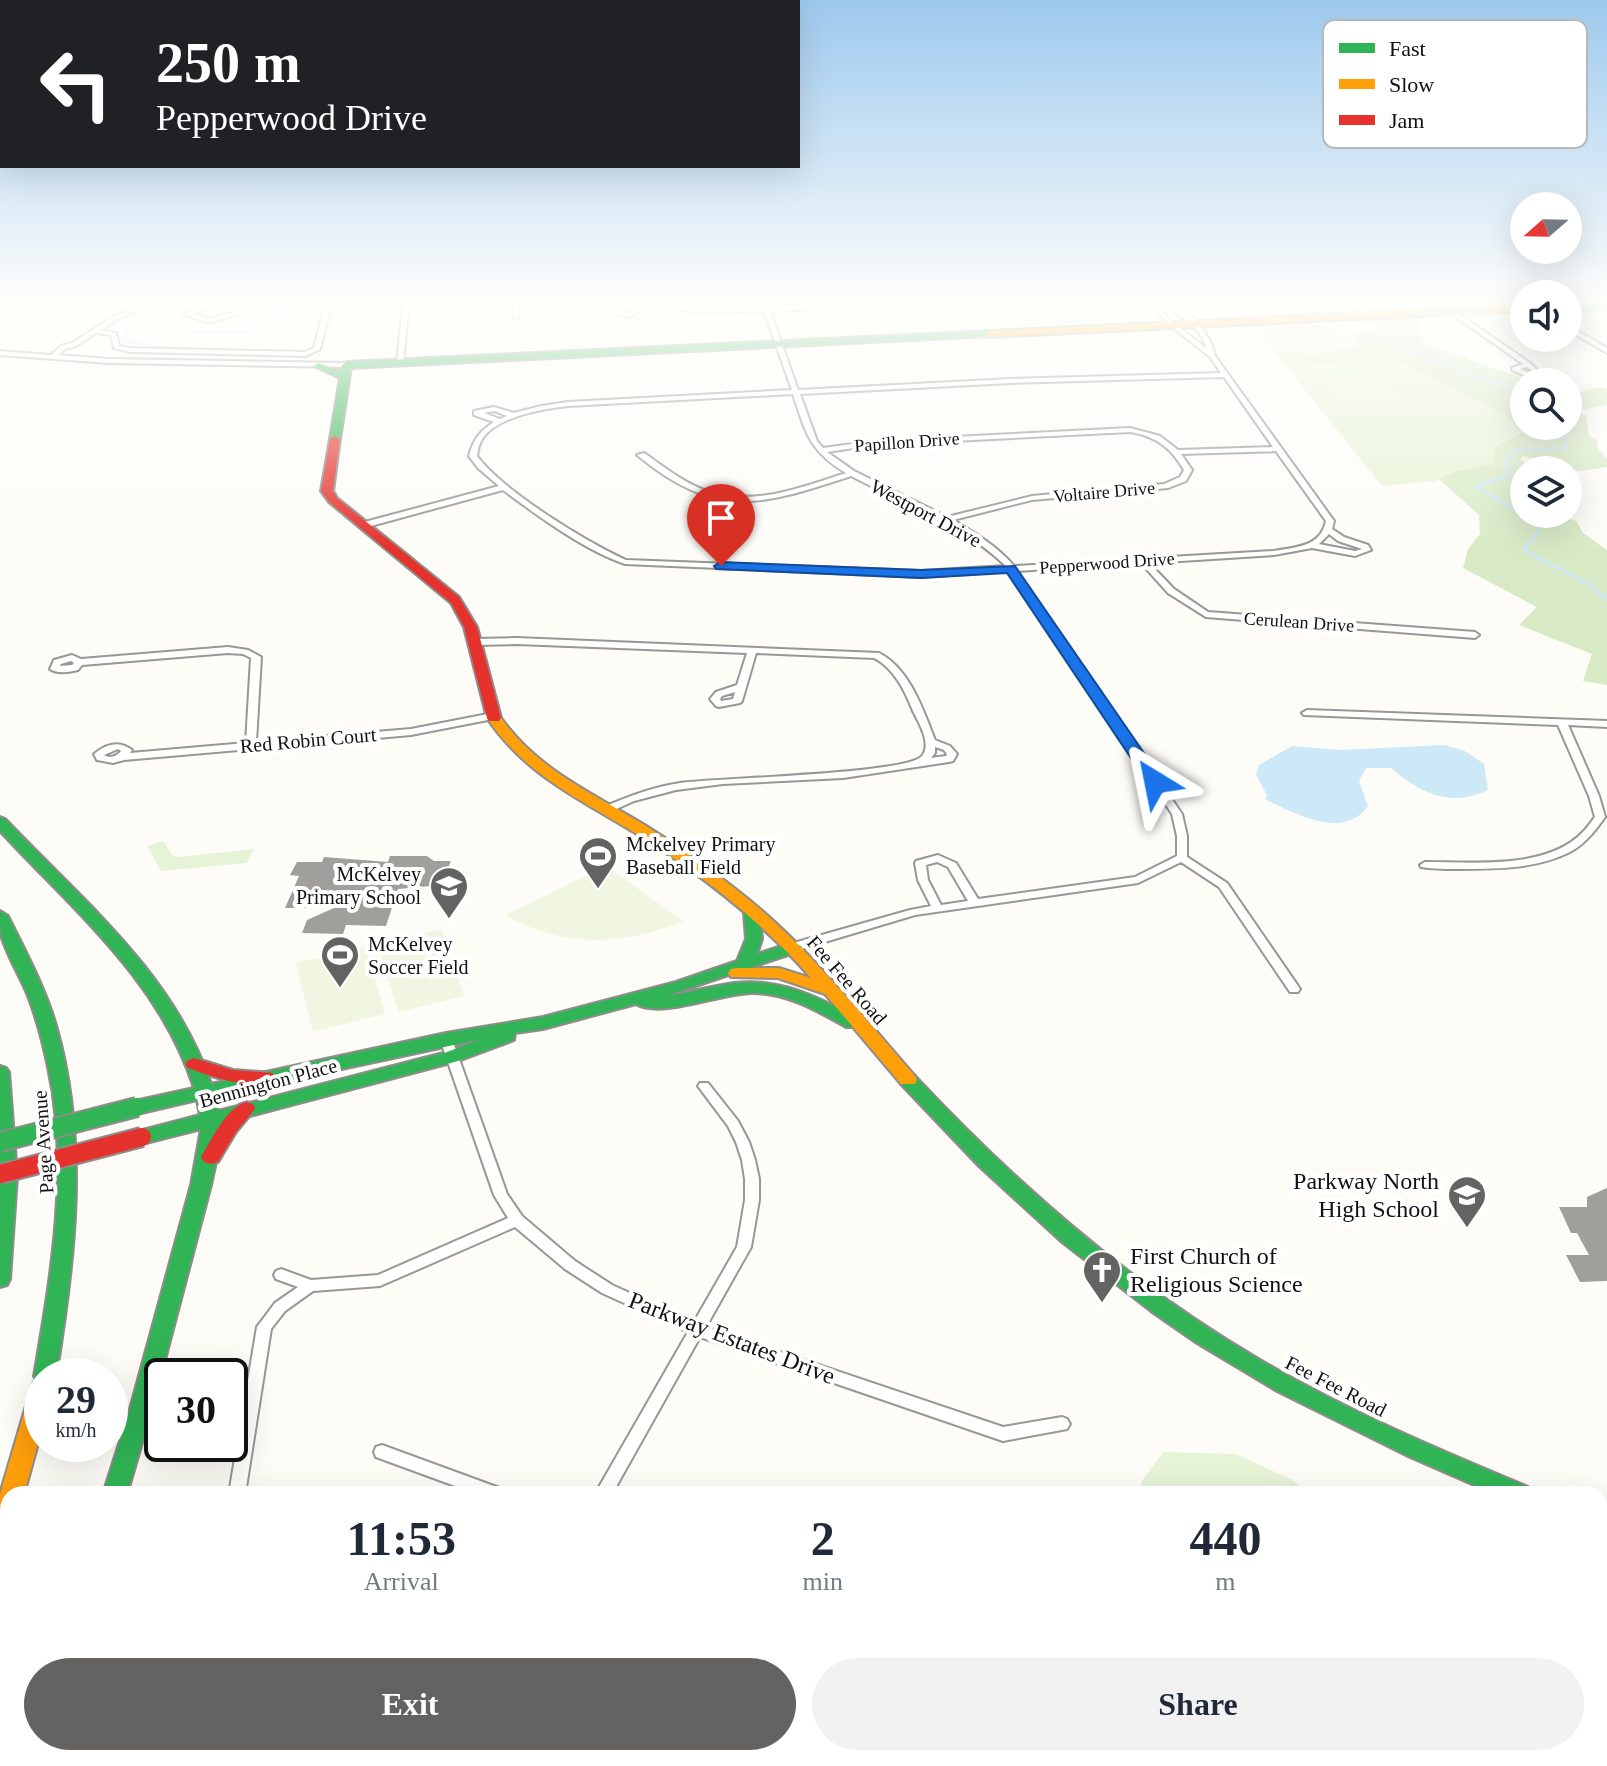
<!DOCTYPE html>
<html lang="en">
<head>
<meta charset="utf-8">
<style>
  :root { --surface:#fff; --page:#f2f2f3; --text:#1f2937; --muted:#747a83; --accent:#646362 }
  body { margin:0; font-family:Georgia,serif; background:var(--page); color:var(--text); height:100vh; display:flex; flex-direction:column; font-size:30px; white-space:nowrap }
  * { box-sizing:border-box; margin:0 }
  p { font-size:26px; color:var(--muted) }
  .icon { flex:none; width:44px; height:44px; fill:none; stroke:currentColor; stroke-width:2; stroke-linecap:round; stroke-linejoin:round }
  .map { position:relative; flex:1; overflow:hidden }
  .side { position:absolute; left:0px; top:1486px; width:1608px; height:280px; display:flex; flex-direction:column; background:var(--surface); border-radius:24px 24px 0 0; box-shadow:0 8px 32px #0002 }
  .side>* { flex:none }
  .top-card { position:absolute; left:0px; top:0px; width:800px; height:168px; box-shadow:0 8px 32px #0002; background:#202124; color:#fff; overflow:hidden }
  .needle { width:52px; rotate:250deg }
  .buttons { position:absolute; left:1510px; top:192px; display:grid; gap:16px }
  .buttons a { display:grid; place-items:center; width:72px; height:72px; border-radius:50%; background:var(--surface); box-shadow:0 8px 32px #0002; font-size:40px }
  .speed { position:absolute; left:24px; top:1358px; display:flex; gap:16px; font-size:40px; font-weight:700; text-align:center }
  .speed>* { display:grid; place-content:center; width:104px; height:104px; border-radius:50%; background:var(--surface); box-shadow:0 8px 32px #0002; line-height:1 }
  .speed small { font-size:20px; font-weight:400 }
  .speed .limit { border:4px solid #111; border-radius:12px; background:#fff; color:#111 }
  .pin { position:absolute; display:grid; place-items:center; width:68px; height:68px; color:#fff; margin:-82px -34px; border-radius:50% 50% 50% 0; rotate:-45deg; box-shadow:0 0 8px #0007 }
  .pin .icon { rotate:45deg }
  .me { position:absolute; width:88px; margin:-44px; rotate:325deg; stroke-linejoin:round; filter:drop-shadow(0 0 6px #0008) }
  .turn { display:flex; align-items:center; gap:28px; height:168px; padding:0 24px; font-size:36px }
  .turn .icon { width:104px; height:104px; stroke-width:2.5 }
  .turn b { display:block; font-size:56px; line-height:68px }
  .eta { display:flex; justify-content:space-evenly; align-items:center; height:136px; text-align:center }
  .eta b { font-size:48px; font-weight:800; line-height:56px }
  .primary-button { display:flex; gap:16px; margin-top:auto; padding:16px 24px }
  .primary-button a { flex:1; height:92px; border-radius:48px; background:var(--accent); color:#fff; font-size:32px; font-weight:800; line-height:92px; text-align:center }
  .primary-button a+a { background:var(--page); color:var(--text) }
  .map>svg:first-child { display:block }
</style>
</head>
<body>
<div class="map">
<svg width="1607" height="1766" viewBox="0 0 1607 1766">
  <rect width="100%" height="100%" fill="#fdfcf7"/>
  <g fill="#e7f3d7">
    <polygon points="1322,324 1495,406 1524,426 1534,429 1495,447 1495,462 1491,468 1456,471 1435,481 1382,486 1254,326"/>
    <polygon points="163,841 173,856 178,857 254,849 247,863 161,871 147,846"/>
    <polygon points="1163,1452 1236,1454 1294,1481 1309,1494 1139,1494 1142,1481"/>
  </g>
  <g fill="#d8eac5">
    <path d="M 1412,316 L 1421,326 L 1416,334 L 1422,337 L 1424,344 L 1465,357 C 1473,364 1525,377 1540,382 L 1524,382 L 1524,426 L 1568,426 L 1568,395 L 1598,387 L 1607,389 L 1607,405 L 1580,410 L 1586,417 L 1589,435 L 1597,441 L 1597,447 L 1607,459 L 1607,467 L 1579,471 L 1523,456 L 1520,459 L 1538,470 L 1524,470 L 1524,479 L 1517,481 L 1524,487 L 1524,514 L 1554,514 L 1576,521 L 1583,533 L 1607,550 L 1607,685 L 1583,681 L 1592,654 L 1519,625 L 1537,607 L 1463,568 L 1468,549 L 1480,534 L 1479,515 L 1439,479 L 1456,471 L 1494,464 L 1495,447 L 1522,433 L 1503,412 L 1389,357 L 1328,363 L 1308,362 L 1299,357 L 1365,347 L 1351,335 L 1379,330 L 1368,321 Z"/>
    <polygon points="647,1758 744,1758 742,1766 653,1766"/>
  </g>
  <g fill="#f0f6e1">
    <polygon points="1341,333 1355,341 1358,346 1315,353 1296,336"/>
    <path d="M 1341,376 C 1364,378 1384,382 1400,399 L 1344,401 L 1325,378 Z"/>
    <path d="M 606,866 L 683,921 C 625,946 561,948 506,915 Z"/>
    <polygon points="442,929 464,996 398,1012 378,943"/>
    <polygon points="366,947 385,1014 313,1032 296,963"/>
  </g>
  <path fill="#cde8f7" d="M 1445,745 L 1465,751 L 1484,764 L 1488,790 C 1450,808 1420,793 1391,768 L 1366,768 L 1359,781 L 1368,806 C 1344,841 1294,813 1265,799 L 1267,795 L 1256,775 L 1259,765 L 1292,746 L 1339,750 Z"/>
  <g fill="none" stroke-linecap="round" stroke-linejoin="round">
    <g stroke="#cde8f7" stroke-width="3">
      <polyline points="1385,302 1395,312"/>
      <polyline points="1400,316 1412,323 1396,329 1405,335 1396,343 1399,348 1449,363 1472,377 1493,380 1524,392"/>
      <polyline points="272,322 286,306 285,303"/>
      <polyline points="127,332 124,341 140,344"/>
      <polyline points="195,332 247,332"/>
      <polyline points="1563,426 1567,448 1513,451 1505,463 1510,476 1476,486 1539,524 1538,532 1524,550 1592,586 1607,599"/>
    </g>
  </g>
  <g fill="#a19f9c">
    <polygon points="390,856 427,856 434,861 451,861 441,885 398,889 386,926 346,925 343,934 302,933 307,920 334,908 285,908 299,876 290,875 297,862 322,862 324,857 388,862"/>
    <polygon points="1607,1188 1607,1281 1580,1282 1566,1255 1589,1255 1577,1233 1571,1233 1559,1207 1587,1207 1587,1197"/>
  </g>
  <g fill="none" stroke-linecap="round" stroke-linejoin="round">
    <g stroke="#979795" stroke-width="4">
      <g id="street">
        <polygon points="149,302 157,302 119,318 101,330 116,333 119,346 130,348 305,352 314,348 326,302 332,302 320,349 306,356 130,352 114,348 111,335 96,333 76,346 65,349 58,355 109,359 347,363 350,365 347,367 109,363 0,355 0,351 51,355 61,346 72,343 115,316"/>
        <path d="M 211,302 L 220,302 L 240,309 L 241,313 L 209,323 L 183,314 ZM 217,305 L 235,312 L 209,319 L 192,314 Z"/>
        <polygon points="403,302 409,302 403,363 400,365 397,363"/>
        <polygon points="513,302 519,302 518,318 513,317"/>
        <path d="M 626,302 L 649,302 L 710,309 L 763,307 L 761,302 L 767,302 L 769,307 L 893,302 L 943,302 L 940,304 L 770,311 L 798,390 L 1011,379 L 1221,373 L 1210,357 L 1171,326 L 1147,302 L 1153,302 L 1175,324 L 1207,349 C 1200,325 1179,316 1160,302 C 1184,302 1211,333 1215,356 L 1334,521 L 1332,529 L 1344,537 L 1368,545 L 1371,550 L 1355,556 L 1312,548 L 1274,555 L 1149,563 L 1174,589 L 1208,612 L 1475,632 L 1479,635 L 1475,638 L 1206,617 L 1168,593 L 1141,563 L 1017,571 L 1182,814 L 1187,836 L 1187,857 L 1227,883 L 1298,986 L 1300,989 L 1298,992 L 1290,992 L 1219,887 L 1181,862 L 1138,883 L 915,915 L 798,950 L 790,950 L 788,947 L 790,944 L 910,910 L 931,906 L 918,880 L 915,863 L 916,861 L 938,855 L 956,863 L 978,899 L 1135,877 L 1177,856 L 1177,836 L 1172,814 L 1009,571 L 921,577 L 625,564 C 584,550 538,516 503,490 L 367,527 L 361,527 L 361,523 L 499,486 L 478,468 L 469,456 C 473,440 480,431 494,422 L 474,415 L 474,411 L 494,407 L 514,413 L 541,406 L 568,402 L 792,390 L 764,311 L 710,313 L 649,306 L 630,317 L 615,313 L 615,311 ZM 632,303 L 642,305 L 629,313 L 622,311 ZM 1224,377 L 1273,447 L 1178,450 L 1160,436 L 1130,428 L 874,441 L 823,448 L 817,441 L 800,394 L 1011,383 ZM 793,394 C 806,433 809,451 846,473 C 802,487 754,507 707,491 C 684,483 664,467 644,453 L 637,455 C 717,521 762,505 851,476 C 905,504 962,524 1006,566 L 921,571 L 626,560 C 585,541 504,492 477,456 C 478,452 478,447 480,443 C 492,417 542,409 568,406 ZM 494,411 L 507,416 L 500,419 L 484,413 ZM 1130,432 C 1156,436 1171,448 1184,470 L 1180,477 L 1164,484 L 1032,496 L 947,517 L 854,471 L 827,452 L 874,445 ZM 1276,451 L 1326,521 C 1321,547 1296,547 1274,551 L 1014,566 C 997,546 975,533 953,520 L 1032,500 L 1168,488 L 1186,481 L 1192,470 L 1181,454 ZM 1329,534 L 1338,541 L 1362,549 L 1355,551 L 1319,544 ZM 937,862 L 948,867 L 968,901 L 941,905 L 928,880 L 926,865 Z"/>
        <polygon points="1341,302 1349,302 1373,315 1368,316"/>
        <path d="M 1449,310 L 1453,310 L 1530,363 L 1539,372 L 1539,374 L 1526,376 L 1512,370 L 1512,368 L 1523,364 L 1449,312 ZM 1527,367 L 1532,371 L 1527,372 L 1520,369 Z"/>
        <polygon points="1568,325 1607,348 1607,353 1568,330"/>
        <path d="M 517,638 L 879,653 C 910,669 923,710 935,740 L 950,746 L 957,754 L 953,761 L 949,762 L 843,778 L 723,784 L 676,790 L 634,801 L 612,811 L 604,811 L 603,809 L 604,807 C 629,796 653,787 680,783 C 716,778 908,774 922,756 C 932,744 919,723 913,711 C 905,691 894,668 874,658 L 756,653 L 742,701 L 740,703 L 719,707 L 716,706 L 710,699 L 716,692 L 737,685 L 747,653 L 517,644 L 476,645 L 472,642 L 476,639 ZM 735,692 L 733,699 L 721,701 L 720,699 L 722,696 ZM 935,747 L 944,750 L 947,754 L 946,756 L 931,758 L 935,753 Z"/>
        <path d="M 228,647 L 248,650 L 261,657 L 256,742 L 411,729 L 493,713 L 498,716 L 493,719 L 411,735 L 124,760 L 113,763 L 97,760 L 94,754 C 106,744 119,740 132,750 L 130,753 L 246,743 L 251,658 L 243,654 L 228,653 L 82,665 L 78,670 C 70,672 57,674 50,669 L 54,660 L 72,655 L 81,659 ZM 71,661 L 74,663 L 72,665 L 60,666 L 61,664 ZM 118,749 L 121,751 C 117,756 110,759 104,755 Z"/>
        <path d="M 1307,710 L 1607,721 L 1607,727 L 1568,725 L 1599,796 L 1605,817 C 1595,831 1585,844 1570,852 C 1536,869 1496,869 1459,869 C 1446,869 1433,869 1421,867 L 1420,865 L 1425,862 C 1473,862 1547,870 1583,832 C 1587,828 1591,822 1595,817 L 1589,796 L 1558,725 L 1304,715 L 1302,713 Z"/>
        <polygon points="446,1035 450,1036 452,1039 507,1194 522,1216 575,1261 612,1285 694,1322 737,1247 745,1200 745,1179 742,1160 736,1142 728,1126 698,1086 700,1083 708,1083 738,1121 749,1142 755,1160 759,1179 759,1200 751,1247 706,1327 1003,1427 1062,1417 1067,1419 1070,1424 1067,1429 1003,1441 700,1337 612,1494 595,1494 688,1332 602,1293 565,1269 515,1227 380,1286 313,1291 285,1311 271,1329 245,1494 229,1494 257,1327 275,1303 298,1287 276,1279 274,1275 276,1271 281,1269 311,1280 378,1275 508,1218 494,1195 440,1039 442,1036"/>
        <polygon points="382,1445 502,1489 504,1494 477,1494 376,1457 374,1452 376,1447"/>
        <polygon points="186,1758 204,1758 201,1766 183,1766"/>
        <polygon points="503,1758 523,1758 526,1766 506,1766"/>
        <polygon points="916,1758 936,1758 933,1766 913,1766"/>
        <polygon points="1155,1758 1188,1758 1191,1760 1194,1766 1161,1766 1158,1764"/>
      </g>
    </g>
    <g stroke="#8e8d8b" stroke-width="4">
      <g id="fast">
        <polygon points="1607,303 1607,309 1568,310 1568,304"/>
        <polygon points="989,331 994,334 992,336 351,368 340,439 335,442 330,439 340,378 314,366 319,363 341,372 342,365 347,362"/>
        <path d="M 0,817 L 5,819 C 83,901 174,974 211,1084 L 446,1033 L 543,1017 L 676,982 L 737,961 L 746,939 L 744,912 L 752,907 L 760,912 L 762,939 L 757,954 L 794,942 L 802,947 L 800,951 L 666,996 C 689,993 711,986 734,983 C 780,978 819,997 858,1019 L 861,1023 L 858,1027 L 846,1027 C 816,1010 787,993 752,993 C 722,993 661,1019 636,1004 L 543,1029 L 515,1033 L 514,1040 L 458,1061 L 220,1124 L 218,1152 L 211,1185 L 152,1409 L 127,1494 L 103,1494 L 130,1409 L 191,1185 L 201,1129 L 142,1144 L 135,1142 L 132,1137 L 135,1132 L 200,1115 L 197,1100 L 137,1114 L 130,1112 L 128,1107 L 130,1102 L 194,1088 C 160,981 74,911 0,831 ZM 482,1039 L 447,1052 L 218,1111 L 215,1096 Z"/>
        <path d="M 0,911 L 8,916 C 26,953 46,989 57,1029 C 89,1143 75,1261 56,1376 L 42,1376 L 42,1384 L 37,1382 L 34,1376 C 51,1276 70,1168 48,1067 C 43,1043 37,1019 28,996 C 20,976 7,956 1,935 C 0,928 0,919 0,911 Z"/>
        <polygon points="0,1066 6,1068 9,1072 17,1176 10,1279 7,1285 0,1287"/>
        <path d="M 908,1074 L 915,1076 C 1017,1185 1130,1284 1260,1360 C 1345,1410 1437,1449 1528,1487 L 1532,1494 L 1495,1494 L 1410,1457 L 1277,1391 L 1197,1343 L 1151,1311 L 1062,1242 L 979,1166 L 901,1084 L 899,1080 L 901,1076 Z"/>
        <polygon points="8,1720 8,1758 0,1761 0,1723"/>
      </g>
    </g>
    <g stroke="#8e8d8b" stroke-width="4">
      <g id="slow">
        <polygon points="1524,305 1524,311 989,337 984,334 989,331"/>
        <path d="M 494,714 L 499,715 C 535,768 590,792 643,824 C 674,843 704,864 733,887 C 803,940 857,1010 915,1076 L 917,1080 L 915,1084 L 901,1084 L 825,994 L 778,978 L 731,977 L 728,973 L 731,969 L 737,968 L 779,968 L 811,978 C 763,923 707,879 646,840 C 587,802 528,779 487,718 Z"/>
        <polygon points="42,1380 42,1429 24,1494 8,1494 8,1538 0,1541 0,1494 31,1389 34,1382"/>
        <polygon points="1600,1518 1607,1521 1607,1543 1600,1540"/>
      </g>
    </g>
    <g stroke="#8e8d8b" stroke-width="4">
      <g id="jam">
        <polygon points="335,436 340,439 333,491 337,498 459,597 477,627 501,718 499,721 489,721 487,718 464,627 451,603 329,502 321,491 330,439"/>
        <path d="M 194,1058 L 233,1070 L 273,1073 L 276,1077 L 273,1081 C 245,1090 214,1077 188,1068 L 185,1064 L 188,1060 Z"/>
        <path d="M 246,1102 L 253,1104 L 255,1109 L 236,1132 L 218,1162 L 211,1164 L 204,1162 L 201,1157 C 212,1139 225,1109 246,1102 Z"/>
      </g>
    </g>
    <use href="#street" fill="#fffffe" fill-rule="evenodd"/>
    <use href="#fast" fill="#30b455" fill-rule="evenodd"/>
    <use href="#slow" fill="#ff9f0a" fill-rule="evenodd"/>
    <use href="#jam" fill="#e5322d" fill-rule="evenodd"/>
    <g stroke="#8e8d8b" stroke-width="22" stroke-linecap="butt">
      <polyline id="fast-bridge" points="0,1142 137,1107"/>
    </g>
    <g stroke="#8e8d8b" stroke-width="22" stroke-linecap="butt">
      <polyline id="jam-bridge" points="0,1174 142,1137"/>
    </g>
    <use href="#fast-bridge" stroke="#30b455" stroke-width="18"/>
    <use href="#jam-bridge" stroke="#e5322d" stroke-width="18"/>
  </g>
  <linearGradient id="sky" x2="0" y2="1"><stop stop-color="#9dc9ee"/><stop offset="0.55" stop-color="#fefefb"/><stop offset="1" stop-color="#fefefb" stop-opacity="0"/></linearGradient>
  <rect width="1607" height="549" fill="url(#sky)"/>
  <polygon fill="#1a73e8" stroke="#114b97" stroke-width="2" points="721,562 921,570 1015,566 1164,782 1155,787 1149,785 1007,573 921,578 716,569 714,566"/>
  <defs>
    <g id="stadium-pin" transform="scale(2)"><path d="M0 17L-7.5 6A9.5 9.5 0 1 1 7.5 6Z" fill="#646362" stroke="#fff"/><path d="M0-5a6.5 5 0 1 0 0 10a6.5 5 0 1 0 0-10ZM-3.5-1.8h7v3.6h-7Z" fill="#fff"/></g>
    <g id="school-pin" transform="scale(2)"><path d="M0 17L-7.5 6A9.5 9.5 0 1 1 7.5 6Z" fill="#646362" stroke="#fff"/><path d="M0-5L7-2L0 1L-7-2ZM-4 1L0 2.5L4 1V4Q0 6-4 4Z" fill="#fff"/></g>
    <g id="church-pin" transform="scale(2)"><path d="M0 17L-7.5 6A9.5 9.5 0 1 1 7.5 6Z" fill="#646362" stroke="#fff"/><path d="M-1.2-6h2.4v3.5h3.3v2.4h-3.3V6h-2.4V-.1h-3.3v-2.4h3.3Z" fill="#fff"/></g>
  </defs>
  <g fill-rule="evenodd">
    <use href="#stadium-pin" x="598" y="856"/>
    <use href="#school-pin" x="449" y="886"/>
    <use href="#stadium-pin" x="340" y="955"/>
    <use href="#school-pin" x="1467" y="1195"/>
    <use href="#church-pin" x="1102" y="1270"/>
  </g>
  <g text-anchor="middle" stroke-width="8" stroke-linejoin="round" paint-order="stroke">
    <g font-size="18" fill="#111" stroke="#fff">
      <text transform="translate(907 442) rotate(-4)" y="6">Papillon Drive</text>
      <text transform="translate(1104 492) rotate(-5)" y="6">Voltaire Drive</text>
      <text transform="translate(1107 563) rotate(-4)" y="6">Pepperwood Drive</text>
      <text transform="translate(1299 622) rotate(4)" y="6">Cerulean Drive</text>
    </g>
    <g font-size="20" fill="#111" stroke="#fff">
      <text transform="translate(926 513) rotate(28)" y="7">Westport Drive</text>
      <text transform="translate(308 740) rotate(-5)" y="7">Red Robin Court</text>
      <text transform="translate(847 980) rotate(49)" y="7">Fee Fee Road</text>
      <text transform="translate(268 1083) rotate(-15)" y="7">Bennington Place</text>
      <text transform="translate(43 1142) rotate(-94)" y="7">Page Avenue</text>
      <text transform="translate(1336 1386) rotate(27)" y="7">Fee Fee Road</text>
    </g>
    <g font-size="20" fill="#111" stroke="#fff" text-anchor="start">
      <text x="626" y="851">Mckelvey Primary<tspan x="626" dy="23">Baseball Field</tspan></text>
      <text x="421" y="881" text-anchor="end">McKelvey<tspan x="421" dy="23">Primary School</tspan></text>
      <text x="368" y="951">McKelvey<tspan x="368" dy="23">Soccer Field</tspan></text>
    </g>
    <g font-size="24" fill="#111" stroke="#fff" text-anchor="end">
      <text x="1439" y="1189">Parkway North<tspan x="1439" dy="28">High School</tspan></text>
      <text x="1130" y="1264" text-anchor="start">First Church of<tspan x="1130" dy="28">Religious Science</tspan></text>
    </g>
    <g font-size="24" fill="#111" stroke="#fff">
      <text transform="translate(732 1338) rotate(21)" y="8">Parkway Estates Drive</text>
    </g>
  </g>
  <rect x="1323" y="20" width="264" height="128" rx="12" fill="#fff" stroke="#b8b8b8" stroke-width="2"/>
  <rect x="1339" y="43" width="36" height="10" fill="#30b455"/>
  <rect x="1339" y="79" width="36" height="10" fill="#ff9f0a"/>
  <rect x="1339" y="115" width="36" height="10" fill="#e5322d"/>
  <g font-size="22" fill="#111">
    <text x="1389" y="56">Fast</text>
    <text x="1389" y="92">Slow</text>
    <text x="1389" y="128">Jam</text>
  </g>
</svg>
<div class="buttons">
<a><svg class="needle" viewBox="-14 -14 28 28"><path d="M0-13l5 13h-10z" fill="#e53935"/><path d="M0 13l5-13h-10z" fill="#747a83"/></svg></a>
<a><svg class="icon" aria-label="sound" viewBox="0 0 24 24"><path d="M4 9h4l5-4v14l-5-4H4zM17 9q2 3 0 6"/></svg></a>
<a><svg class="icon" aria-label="search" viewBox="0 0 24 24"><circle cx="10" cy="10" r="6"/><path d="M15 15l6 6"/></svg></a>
<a><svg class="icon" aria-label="layers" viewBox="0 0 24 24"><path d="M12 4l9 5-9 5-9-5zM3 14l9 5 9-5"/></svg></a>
</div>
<div class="speed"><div>29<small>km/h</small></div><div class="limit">30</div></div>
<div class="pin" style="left:721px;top:566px;background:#d93025"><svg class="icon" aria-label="arrive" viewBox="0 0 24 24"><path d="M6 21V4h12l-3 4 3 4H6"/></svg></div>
<svg class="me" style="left:1155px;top:782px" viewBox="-20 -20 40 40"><path d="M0-17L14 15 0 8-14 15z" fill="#1a73e8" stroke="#fff" stroke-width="4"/></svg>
<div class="top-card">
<div class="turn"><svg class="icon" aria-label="left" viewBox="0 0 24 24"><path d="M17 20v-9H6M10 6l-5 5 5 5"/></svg><div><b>250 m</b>Pepperwood Drive</div></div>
</div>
<section class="side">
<div class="eta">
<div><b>11:53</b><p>Arrival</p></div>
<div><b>2</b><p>min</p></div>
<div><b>440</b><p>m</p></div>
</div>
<div class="primary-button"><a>Exit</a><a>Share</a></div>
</section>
</div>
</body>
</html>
